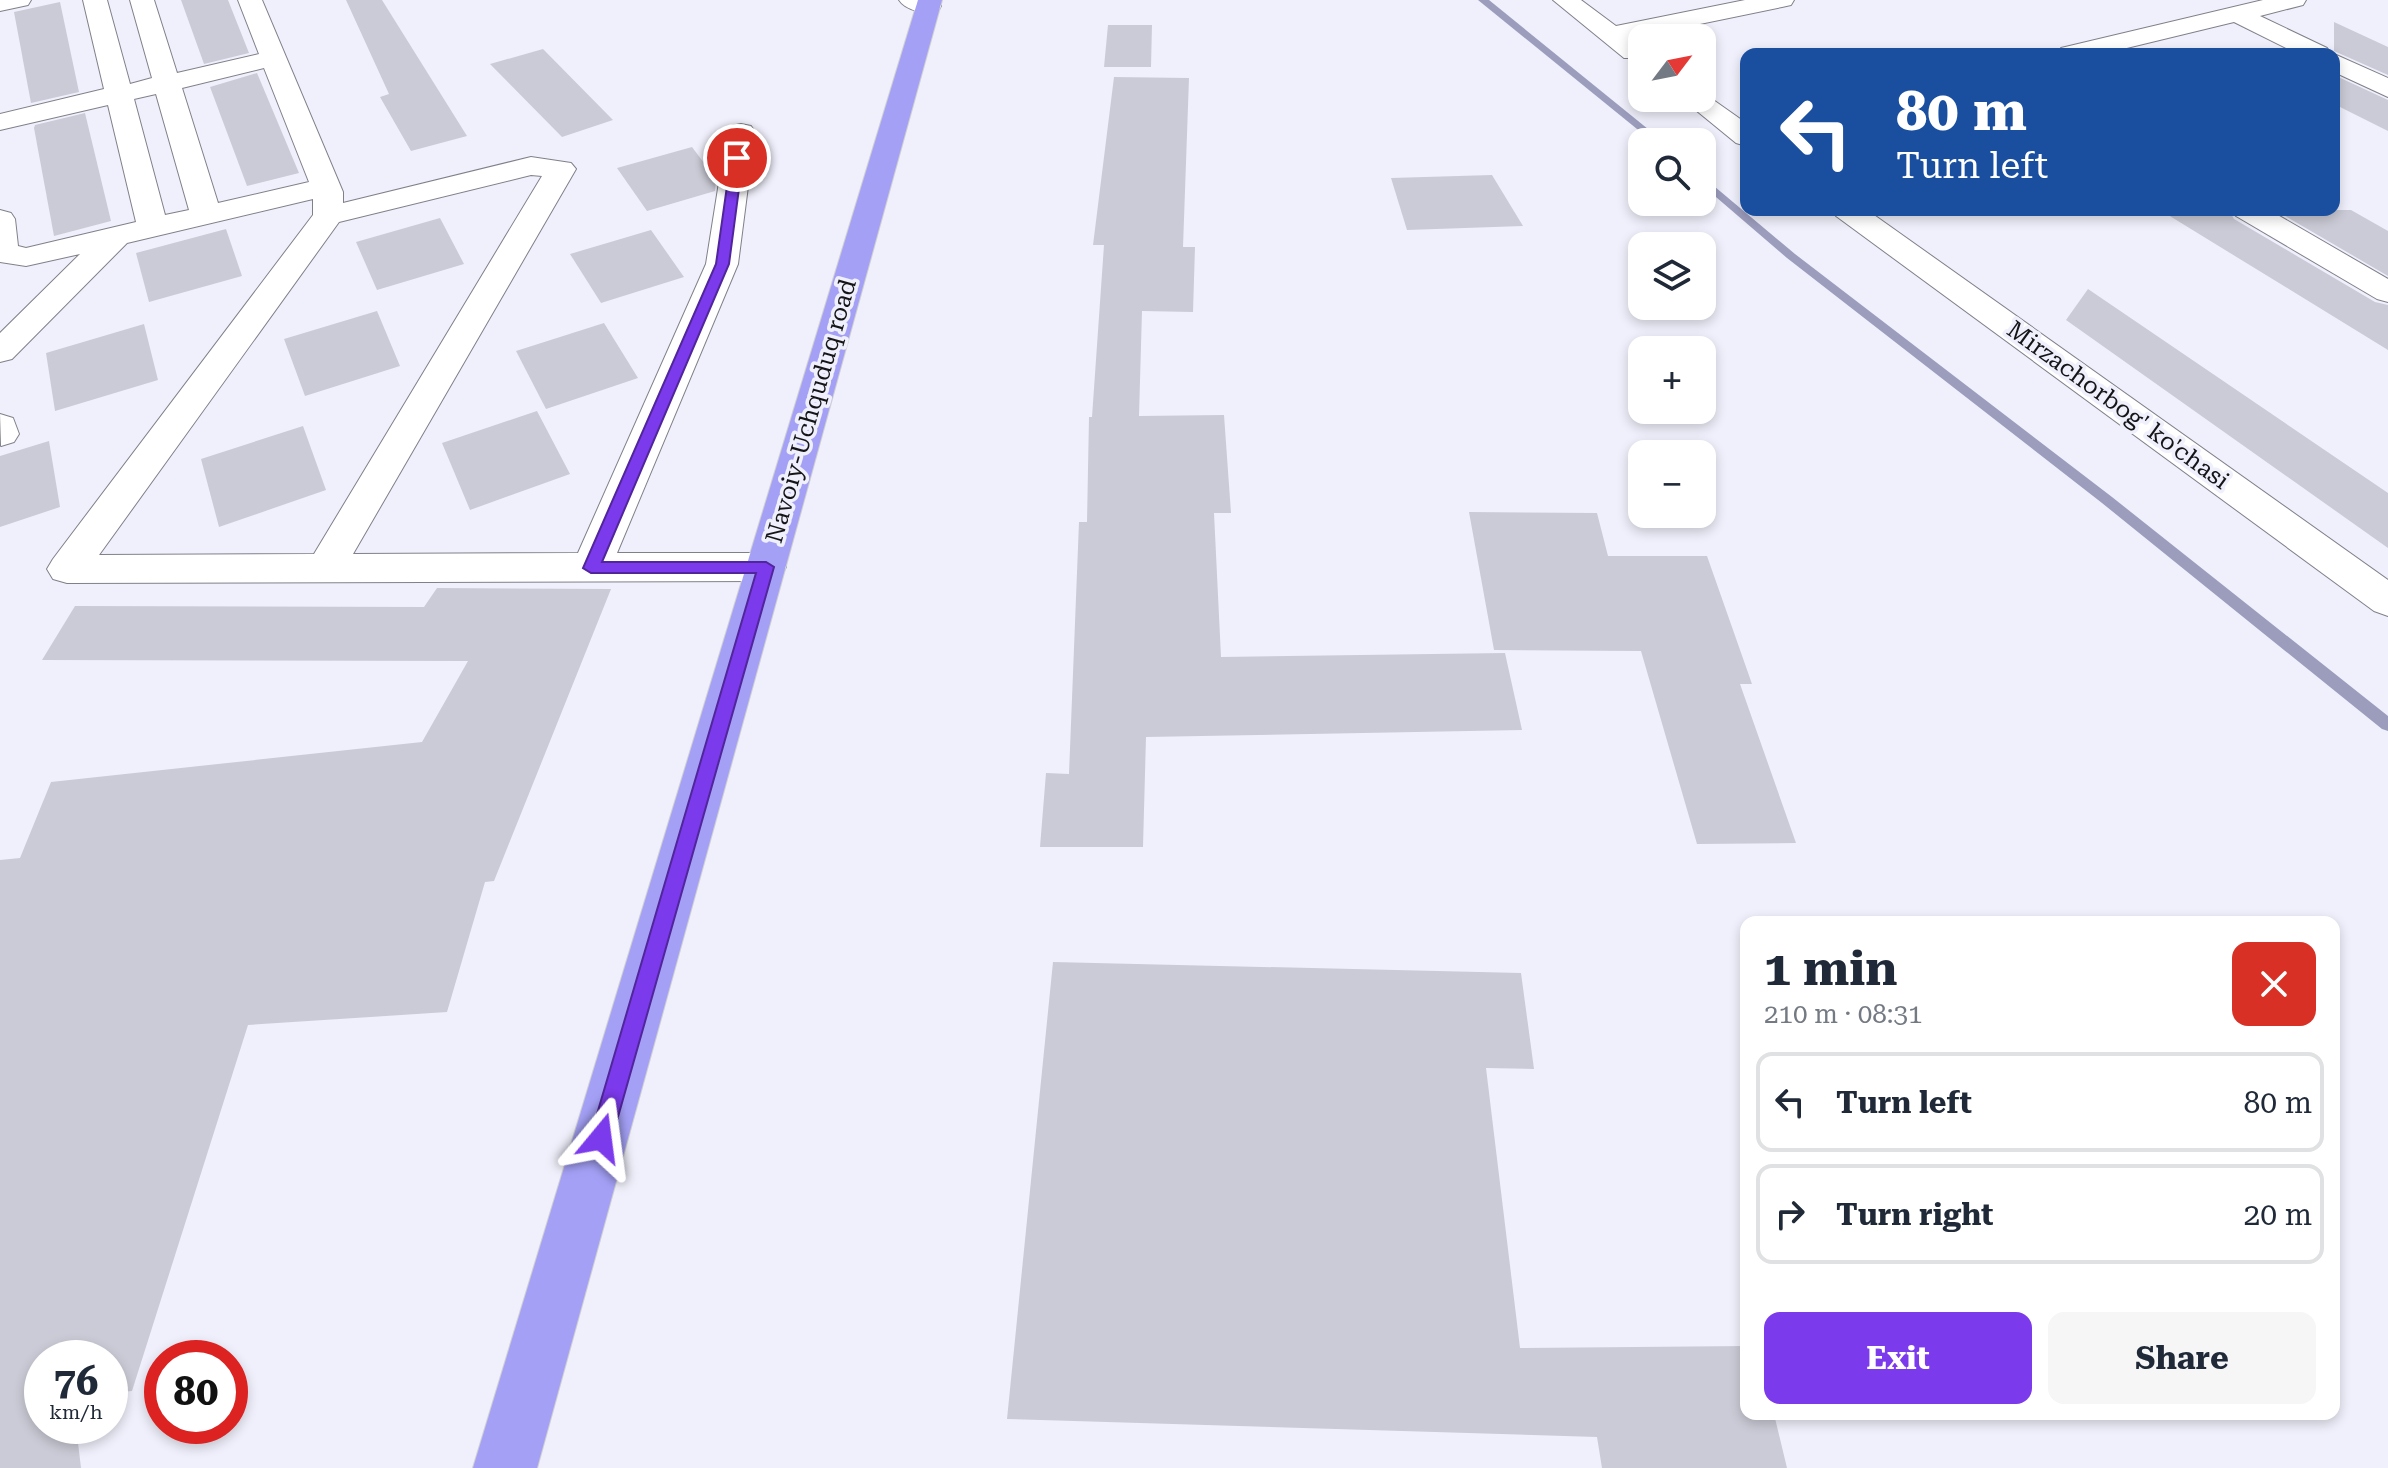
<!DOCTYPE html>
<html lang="en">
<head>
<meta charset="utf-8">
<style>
  :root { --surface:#fff; --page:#f6f6f7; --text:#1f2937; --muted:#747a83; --line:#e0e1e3; --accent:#7c3aed }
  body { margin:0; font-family:"Roboto Serif",serif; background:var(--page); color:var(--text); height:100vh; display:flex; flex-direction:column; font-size:30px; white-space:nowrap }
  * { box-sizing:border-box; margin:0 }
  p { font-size:26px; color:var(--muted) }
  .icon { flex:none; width:44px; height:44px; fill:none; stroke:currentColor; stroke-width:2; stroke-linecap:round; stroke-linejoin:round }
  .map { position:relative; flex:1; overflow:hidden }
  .side { position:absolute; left:1740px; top:916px; width:600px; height:504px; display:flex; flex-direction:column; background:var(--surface); border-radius:16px; box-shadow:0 4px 12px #0003 }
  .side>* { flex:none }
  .guide { position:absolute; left:1740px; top:48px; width:600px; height:168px; border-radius:16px; box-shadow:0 4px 12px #0003; background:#1a4fa0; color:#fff; overflow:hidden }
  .needle { width:52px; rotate:58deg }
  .fabs { position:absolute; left:1628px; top:24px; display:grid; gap:16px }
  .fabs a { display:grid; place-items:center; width:88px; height:88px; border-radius:16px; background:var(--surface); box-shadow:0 4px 12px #0003; font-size:40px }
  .speed { position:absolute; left:24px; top:1340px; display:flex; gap:16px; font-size:40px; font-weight:700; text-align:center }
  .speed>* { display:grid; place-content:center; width:104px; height:104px; border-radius:50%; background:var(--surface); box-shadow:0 4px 12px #0003; line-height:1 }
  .speed small { font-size:20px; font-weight:400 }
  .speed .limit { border:12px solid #d22; background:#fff; color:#111 }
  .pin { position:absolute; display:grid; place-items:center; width:68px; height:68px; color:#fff; margin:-34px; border:4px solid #fff; border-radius:50%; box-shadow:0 2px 8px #0007 }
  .me { position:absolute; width:88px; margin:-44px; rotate:16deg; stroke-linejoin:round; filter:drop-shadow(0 0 6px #0008) }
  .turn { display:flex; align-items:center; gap:28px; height:168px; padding:0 24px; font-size:36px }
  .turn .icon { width:104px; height:104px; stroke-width:2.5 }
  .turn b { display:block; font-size:56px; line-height:68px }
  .round { display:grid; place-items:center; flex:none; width:84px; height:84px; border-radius:16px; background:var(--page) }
  .overview { display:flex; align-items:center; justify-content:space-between; height:136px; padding:0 24px }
  h1 { font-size:48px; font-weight:700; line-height:60px }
  .primary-button { display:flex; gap:16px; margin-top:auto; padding:16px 24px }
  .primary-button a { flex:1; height:92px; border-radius:16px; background:var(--accent); color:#fff; font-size:32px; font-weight:700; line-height:92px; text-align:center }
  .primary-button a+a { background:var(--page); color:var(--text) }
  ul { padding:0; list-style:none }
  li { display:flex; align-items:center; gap:24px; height:100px; margin:0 16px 12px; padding:0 8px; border:4px solid var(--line); border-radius:16px }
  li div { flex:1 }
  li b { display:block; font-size:30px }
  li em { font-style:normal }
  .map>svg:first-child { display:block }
</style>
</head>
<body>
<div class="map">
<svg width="2388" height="1468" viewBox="0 0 2388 1468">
  <rect width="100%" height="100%" fill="#eff0fb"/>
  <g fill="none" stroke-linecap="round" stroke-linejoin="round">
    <g fill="#9c9dbd" fill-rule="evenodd">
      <polygon points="1478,0 1489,0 1664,142 1653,142"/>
      <polygon points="1702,176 1795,254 2112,497 2388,716 2388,731 2382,729 2102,503 1787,258 1702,185"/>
    </g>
  </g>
  <g fill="#cacbd6">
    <polygon points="181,0 228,0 249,53 204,64"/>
    <polygon points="346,0 382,0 467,136 411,151 380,97 389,94"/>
    <polygon points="60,2 79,92 31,103 14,12"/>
    <polygon points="2334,22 2388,47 2388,75 2334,51"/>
    <polygon points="1108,25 1152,25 1151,67 1104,67"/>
    <polygon points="543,49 613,120 562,137 490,64"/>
    <polygon points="257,73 299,173 247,186 210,87"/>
    <polygon points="2334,75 2388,100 2388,131 2334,104"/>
    <polygon points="1114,77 1189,78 1183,247 1195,247 1193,312 1142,311 1139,416 1224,415 1231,513 1214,513 1221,657 1505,653 1522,730 1146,737 1143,847 1040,847 1046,773 1069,774 1079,522 1087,522 1089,417 1092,417 1104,245 1093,245"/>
    <polygon points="85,113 111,221 54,236 34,128 35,125"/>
    <polygon points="692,147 716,179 715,191 647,211 617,168"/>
    <polygon points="1492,175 1523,226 1407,230 1391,178"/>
    <polygon points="2160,210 2229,210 2234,219 2375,302 2388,305 2388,350"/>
    <polygon points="2275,210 2351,210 2388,231 2388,276"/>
    <polygon points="440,218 464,264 377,290 356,242"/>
    <polygon points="226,229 242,276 149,302 136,253"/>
    <polygon points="651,230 684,277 601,303 570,254"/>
    <polygon points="2088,289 2388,493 2388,548 2066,320"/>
    <polygon points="377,311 400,366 305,396 284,339"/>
    <polygon points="604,323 638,378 546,409 516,351"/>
    <polygon points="144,324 158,380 55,411 46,353"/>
    <polygon points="537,411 570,474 470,510 442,443"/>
    <polygon points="303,426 326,490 219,527 201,459"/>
    <polygon points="49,441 60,507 0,527 0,456"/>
    <polygon points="1469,512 1597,513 1608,556 1707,556 1752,684 1740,684 1796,843 1697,844 1641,651 1494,650"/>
    <polygon points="437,588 611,589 494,881 485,882 447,1012 248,1025 132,1391 110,1393 110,1358 42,1358 42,1426 76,1426 81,1468 0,1468 0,860 20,858 51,782 422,742 468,661 42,660 75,606 424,607"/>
    <polygon points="1053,962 1521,973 1534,1069 1486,1068 1520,1348 1746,1346 1746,1414 1774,1414 1787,1468 1602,1468 1597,1437 1007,1419"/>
  </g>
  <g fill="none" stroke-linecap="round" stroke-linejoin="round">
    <g stroke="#80808a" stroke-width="2">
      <g id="minor">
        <polygon points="0,0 31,0 28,5 0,11"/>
        <path d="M 83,0 L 107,0 L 130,84 L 152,78 L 130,0 L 154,0 L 177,73 L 259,54 L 238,0 L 262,0 L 343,192 L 343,203 L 531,157 L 571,163 L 576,169 L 353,554 L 578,553 L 706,264 L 727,132 L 731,126 L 741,124 L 751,126 L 755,132 L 738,264 L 617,553 L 766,553 L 780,557 L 786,567 L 780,577 L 766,581 L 67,583 L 53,579 L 47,569 L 53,559 L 313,215 L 313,199 L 127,243 L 12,359 L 0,362 L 0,333 L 80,254 L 26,266 L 0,262 L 0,210 L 11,213 L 15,219 L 18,246 L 26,248 L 136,222 L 108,105 L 0,130 L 0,114 L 104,89 ZM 264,68 L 309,182 L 218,203 L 182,88 ZM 156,94 L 189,210 L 165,215 L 134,99 ZM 531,175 L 542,176 L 314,554 L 99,555 L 339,222 Z"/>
        <path d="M 899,0 L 936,0 L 941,6 L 938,11 C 926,14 906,11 899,0 Z"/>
        <polygon points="1553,0 1581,0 1616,26 1745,0 1794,0 1791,5 1782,7 1632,38 1642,46 1642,58 1624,58"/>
        <polygon points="2263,0 2306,0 2303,5 2260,16 2327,48 2331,54 2298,54 2234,22 2102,54 2057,54 2061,48"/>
        <polygon points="2334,54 2388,78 2388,97 2334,72"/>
        <polygon points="1702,92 1746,123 1746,146 1736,143 1681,98 1702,98"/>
        <polygon points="1832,210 1867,210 2388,580 2388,616 2374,611 1836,216"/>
        <polygon points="2232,210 2269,210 2388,279 2388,302 2377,299 2236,216"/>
        <polygon points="0,414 13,418 19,434 14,442 1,446"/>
      </g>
    </g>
    <g stroke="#d0d0d1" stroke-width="2">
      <polygon id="trunk" points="918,0 942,0 537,1468 473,1468"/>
    </g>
    <use href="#minor" fill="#fff" fill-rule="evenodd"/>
    <use href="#trunk" fill="#a4a0f6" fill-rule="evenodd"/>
  </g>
  <polygon fill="#7c3aed" stroke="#51269a" stroke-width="2" points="737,155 743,158 729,264 602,562 766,562 774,567 612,1138 609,1146 601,1149 593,1146 590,1138 756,573 591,573 583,568 716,264 731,158"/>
  <g text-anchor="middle" stroke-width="7" stroke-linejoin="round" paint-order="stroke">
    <g font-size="24" fill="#151519" stroke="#eff0fb">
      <text transform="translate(2118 405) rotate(36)" y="8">Mirzachorbog' ko'chasi</text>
      <text transform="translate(811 411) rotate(-74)" y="8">Navoiy-Uchquduq road</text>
    </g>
  </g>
</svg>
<div class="fabs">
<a><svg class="needle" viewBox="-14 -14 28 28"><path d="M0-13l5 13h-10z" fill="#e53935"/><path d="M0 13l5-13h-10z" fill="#747a83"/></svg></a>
<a><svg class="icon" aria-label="search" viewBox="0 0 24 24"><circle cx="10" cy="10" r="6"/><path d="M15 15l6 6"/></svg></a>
<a><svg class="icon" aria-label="layers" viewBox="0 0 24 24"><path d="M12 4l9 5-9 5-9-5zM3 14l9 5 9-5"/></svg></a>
<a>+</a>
<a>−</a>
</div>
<div class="speed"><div>76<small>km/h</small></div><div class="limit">80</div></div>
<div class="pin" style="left:737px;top:158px;background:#d93025"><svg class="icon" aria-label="arrive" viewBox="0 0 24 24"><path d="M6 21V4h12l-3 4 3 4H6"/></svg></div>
<svg class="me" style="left:601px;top:1138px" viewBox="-20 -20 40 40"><path d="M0-17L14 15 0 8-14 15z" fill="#7c3aed" stroke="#fff" stroke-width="4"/></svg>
<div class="guide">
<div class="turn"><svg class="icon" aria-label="left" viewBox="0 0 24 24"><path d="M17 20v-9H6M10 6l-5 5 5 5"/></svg><div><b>80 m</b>Turn left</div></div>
</div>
<section class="side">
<div class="overview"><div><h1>1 min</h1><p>210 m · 08:31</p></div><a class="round" style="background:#d93025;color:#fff"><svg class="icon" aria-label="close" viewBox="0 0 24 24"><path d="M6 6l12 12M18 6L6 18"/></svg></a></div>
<ul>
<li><svg class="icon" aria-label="left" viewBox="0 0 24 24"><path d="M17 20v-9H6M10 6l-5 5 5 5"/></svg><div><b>Turn left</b></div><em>80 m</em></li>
<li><svg class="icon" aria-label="right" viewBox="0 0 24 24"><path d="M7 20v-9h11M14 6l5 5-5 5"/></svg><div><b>Turn right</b></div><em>20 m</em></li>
</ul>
<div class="primary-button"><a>Exit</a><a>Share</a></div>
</section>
</div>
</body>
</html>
